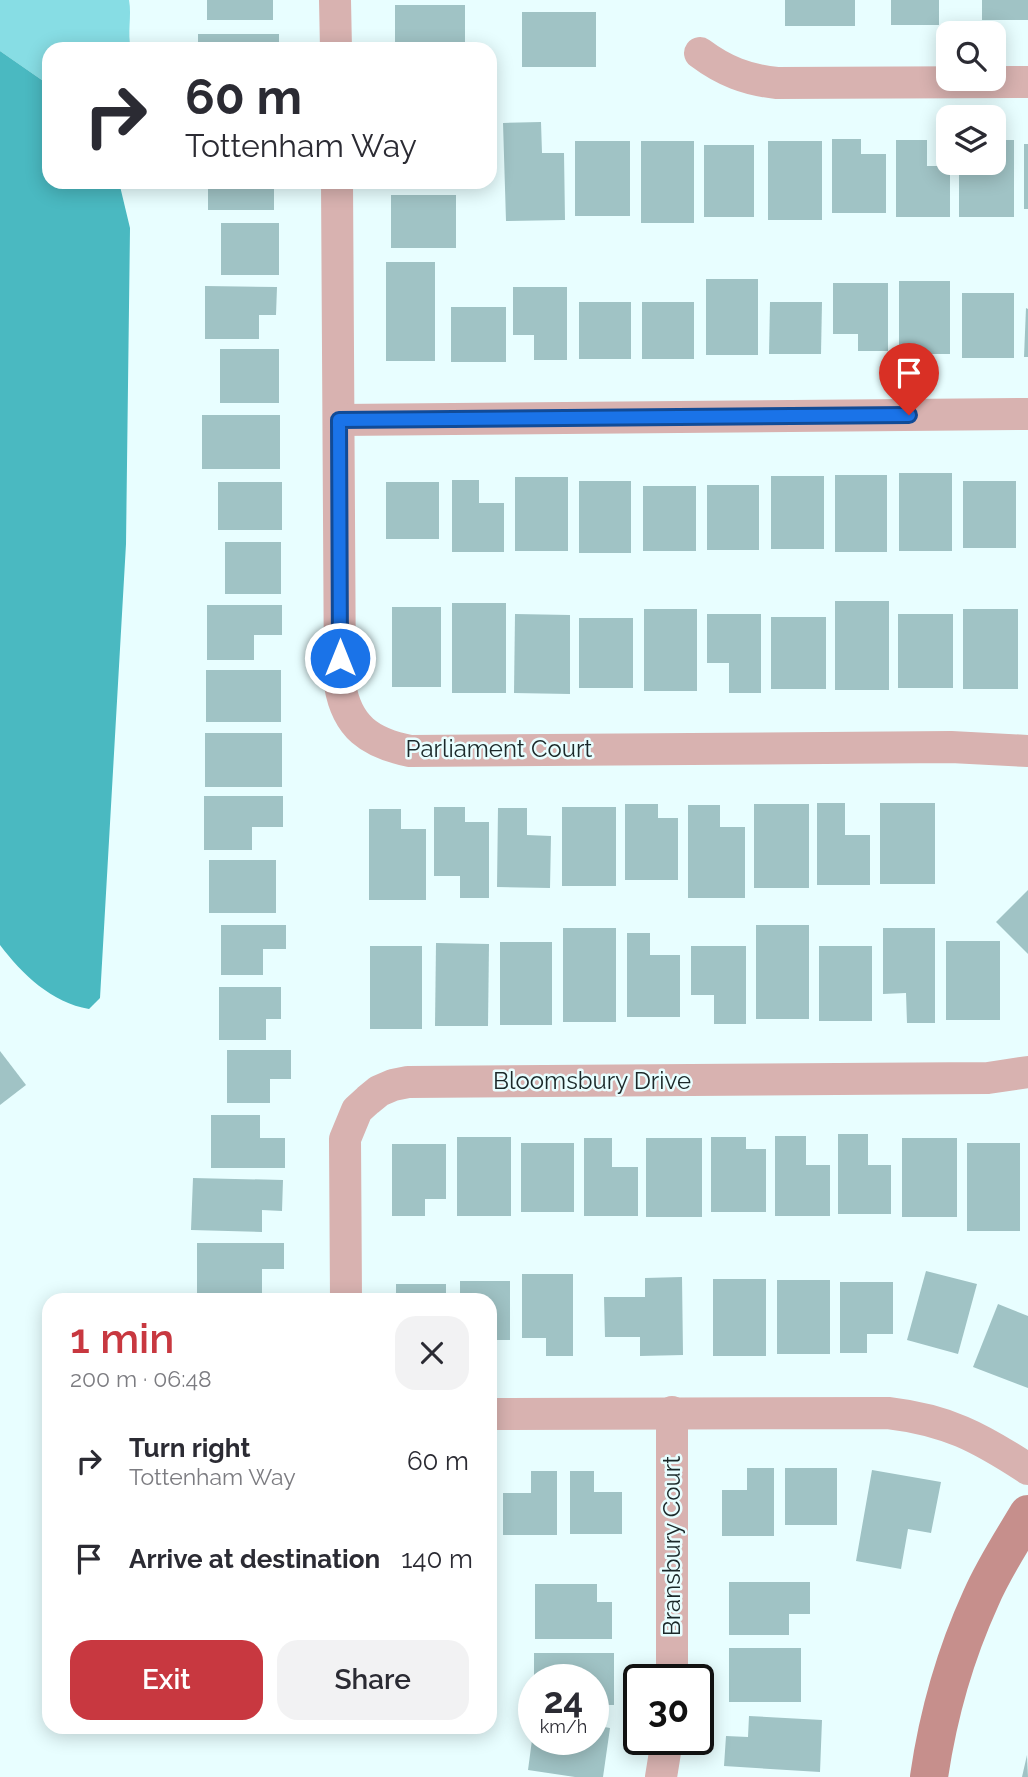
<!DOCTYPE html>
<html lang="en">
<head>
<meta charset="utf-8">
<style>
  :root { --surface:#fff; --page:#f2f2f3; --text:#2b2b33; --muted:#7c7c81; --accent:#c83840 }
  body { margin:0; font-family:Raleway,sans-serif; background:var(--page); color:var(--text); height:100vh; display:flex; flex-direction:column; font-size:26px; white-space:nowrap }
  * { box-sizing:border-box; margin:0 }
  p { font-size:23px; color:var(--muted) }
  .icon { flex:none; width:38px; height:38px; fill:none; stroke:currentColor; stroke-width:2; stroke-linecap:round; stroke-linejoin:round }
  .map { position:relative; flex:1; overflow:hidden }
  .drawer { position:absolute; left:42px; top:1293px; width:455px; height:441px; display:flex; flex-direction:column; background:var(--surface); border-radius:21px; box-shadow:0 4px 18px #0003 }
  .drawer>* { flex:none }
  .banner { position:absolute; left:42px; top:42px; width:455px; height:147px; border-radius:21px; box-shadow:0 4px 18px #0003; background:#fff; color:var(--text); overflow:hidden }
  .fabs { position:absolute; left:936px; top:21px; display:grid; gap:14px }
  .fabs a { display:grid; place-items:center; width:70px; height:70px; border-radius:14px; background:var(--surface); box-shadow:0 4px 18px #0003; font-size:35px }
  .speed { position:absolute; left:518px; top:1664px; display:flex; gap:14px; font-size:35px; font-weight:700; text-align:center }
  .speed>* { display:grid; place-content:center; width:91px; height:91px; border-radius:50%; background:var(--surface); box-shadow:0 4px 18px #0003; line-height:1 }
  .speed small { font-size:18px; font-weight:400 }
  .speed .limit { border:4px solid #111; border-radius:10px; background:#fff; color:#111 }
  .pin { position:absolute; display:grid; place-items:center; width:60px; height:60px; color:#fff; margin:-72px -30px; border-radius:50% 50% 50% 0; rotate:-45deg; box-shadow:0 0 7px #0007 }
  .pin .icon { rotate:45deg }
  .me { position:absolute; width:77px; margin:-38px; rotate:0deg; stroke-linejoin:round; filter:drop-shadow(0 0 5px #0008) }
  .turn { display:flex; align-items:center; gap:24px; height:147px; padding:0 28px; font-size:32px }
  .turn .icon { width:91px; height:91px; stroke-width:2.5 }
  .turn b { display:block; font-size:49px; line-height:60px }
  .round { display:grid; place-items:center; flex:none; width:74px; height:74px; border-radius:21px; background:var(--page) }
  .headline { display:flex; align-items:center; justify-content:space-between; height:119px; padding:0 28px }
  h1 { font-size:42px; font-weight:600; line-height:52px; color:var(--accent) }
  .primary-button { display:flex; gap:14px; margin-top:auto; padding:14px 28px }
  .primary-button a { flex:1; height:80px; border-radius:21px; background:var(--accent); color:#fff; font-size:28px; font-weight:600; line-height:80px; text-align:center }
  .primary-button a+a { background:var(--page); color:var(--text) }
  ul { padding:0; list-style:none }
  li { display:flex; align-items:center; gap:21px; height:98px; padding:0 28px }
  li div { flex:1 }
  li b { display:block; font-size:26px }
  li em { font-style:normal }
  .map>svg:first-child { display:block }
</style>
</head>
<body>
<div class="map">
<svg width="1028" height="1777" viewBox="0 0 1028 1777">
  <rect width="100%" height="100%" fill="#e8feff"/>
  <path fill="#87dde4" d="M 0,0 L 129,0 C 132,16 127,33 131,49 L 49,49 L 49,85 L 0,51 Z"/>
  <path fill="#4ab9c1" d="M 0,51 L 49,85 L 49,182 L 119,182 L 130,228 L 126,544 L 100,998 L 89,1009 C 52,1003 22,974 0,945 Z"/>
  <g fill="#a0c3c5">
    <rect x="207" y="0" width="66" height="20"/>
    <rect x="785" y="0" width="70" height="26"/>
    <rect x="891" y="0" width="48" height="25"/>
    <rect x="982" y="0" width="46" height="20"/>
    <rect x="395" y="5" width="70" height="44"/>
    <rect x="522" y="12" width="74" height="55"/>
    <rect x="198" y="34" width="81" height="15"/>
    <polygon points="541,122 542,153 564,153 565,220 506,221 503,123"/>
    <polygon points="832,139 861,139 861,154 886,154 886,213 832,213"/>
    <polygon points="896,140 927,140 927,166 950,166 950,217 896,217"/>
    <polygon points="994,140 1014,140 1014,217 959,217 959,163 994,163"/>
    <rect x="575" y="141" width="55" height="75"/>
    <rect x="641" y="141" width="53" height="82"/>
    <rect x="768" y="141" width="54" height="79"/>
    <rect x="1024" y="144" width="4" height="65"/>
    <rect x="704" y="145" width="50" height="72"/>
    <rect x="208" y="182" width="66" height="28"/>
    <rect x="392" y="182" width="64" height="3"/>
    <rect x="391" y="195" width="65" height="53"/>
    <rect x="221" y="223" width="58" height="52"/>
    <rect x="386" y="262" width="49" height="99"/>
    <rect x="706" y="279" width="52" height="76"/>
    <rect x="899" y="281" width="51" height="73"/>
    <polygon points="833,283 888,283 888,351 858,351 858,334 833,334"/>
    <polygon points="205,286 277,287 276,315 259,315 259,339 205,339"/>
    <polygon points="513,287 567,287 567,360 534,360 534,335 513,335"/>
    <rect x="962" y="293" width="52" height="65"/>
    <rect x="579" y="302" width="52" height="57"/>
    <rect x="642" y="302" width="52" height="57"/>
    <polygon points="770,302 822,302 821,354 769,354"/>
    <rect x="451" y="307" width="55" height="55"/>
    <polygon points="1026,308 1028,309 1028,357 1024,357"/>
    <rect x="220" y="349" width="59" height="54"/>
    <rect x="202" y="415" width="78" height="54"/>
    <rect x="899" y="473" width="53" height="78"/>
    <rect x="835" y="475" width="52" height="77"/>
    <rect x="771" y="476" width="53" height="73"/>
    <rect x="515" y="477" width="53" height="74"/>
    <polygon points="452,480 479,480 479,503 504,503 504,552 452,552"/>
    <rect x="579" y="481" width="52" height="72"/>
    <rect x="963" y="481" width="53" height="67"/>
    <rect x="218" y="482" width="64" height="48"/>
    <rect x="386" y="482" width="53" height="57"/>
    <rect x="707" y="485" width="52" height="65"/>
    <rect x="643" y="486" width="53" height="65"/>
    <rect x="225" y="542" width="56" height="52"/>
    <rect x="835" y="601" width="54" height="89"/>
    <rect x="452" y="603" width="54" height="90"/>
    <polygon points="207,605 282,605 282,635 254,635 254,660 207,660"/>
    <rect x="392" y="607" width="49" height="80"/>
    <rect x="644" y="609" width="53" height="82"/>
    <rect x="963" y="609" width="55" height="80"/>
    <polygon points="515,614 570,615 570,694 514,693"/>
    <polygon points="707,614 761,614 761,693 729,693 729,663 707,663"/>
    <rect x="898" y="614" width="55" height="74"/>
    <rect x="771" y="617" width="55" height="72"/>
    <rect x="579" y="618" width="54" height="70"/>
    <rect x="206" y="670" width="75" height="52"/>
    <rect x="205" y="733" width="77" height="54"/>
    <polygon points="204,796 283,796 283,827 252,827 252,850 204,850"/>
    <polygon points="817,803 845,803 845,835 870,835 870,885 817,885"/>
    <rect x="880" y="803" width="55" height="81"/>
    <polygon points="625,804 658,804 658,818 678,818 678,880 625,880"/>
    <rect x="754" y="804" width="55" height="84"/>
    <polygon points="688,805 720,805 720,827 745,827 745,898 688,898"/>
    <polygon points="434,807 465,807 465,822 489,822 489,898 460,898 460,876 434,876"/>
    <rect x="562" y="807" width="54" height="79"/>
    <polygon points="498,808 527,808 527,835 551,836 550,888 497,887"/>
    <polygon points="369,809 401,809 401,829 426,829 426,900 369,900"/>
    <rect x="209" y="860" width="67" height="53"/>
    <polygon points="1028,890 1028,954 996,922"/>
    <polygon points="221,925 286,925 286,949 263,949 263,975 221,975"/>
    <rect x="756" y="925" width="53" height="94"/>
    <rect x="563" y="928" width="53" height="94"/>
    <polygon points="883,928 935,928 935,1023 907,1023 906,993 883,994"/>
    <polygon points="627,933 650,933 650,955 680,955 680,1017 627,1017"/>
    <rect x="946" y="941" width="54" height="79"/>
    <rect x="500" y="942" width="52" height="83"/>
    <polygon points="436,943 489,944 488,1026 435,1026"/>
    <rect x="370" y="946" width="52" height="83"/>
    <polygon points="691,946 746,946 746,1024 714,1024 714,995 691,995"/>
    <rect x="819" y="946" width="53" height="75"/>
    <polygon points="219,987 281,987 281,1019 266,1019 266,1040 219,1040"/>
    <polygon points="227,1050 291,1050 291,1079 270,1079 270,1103 227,1103"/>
    <polygon points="0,1051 26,1085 0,1105"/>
    <polygon points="211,1115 260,1115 260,1138 285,1138 285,1168 211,1168"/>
    <polygon points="838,1134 868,1134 868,1165 891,1165 891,1214 838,1214"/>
    <polygon points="775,1136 806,1136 806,1165 830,1165 830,1216 775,1216"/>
    <rect x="457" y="1137" width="54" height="79"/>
    <polygon points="711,1137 746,1137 746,1149 766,1149 766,1212 711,1212"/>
    <polygon points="584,1138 612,1138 612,1167 638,1167 638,1216 584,1216"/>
    <rect x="646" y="1138" width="56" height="79"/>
    <rect x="902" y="1138" width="55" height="79"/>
    <rect x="521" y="1143" width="53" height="69"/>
    <rect x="967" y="1143" width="53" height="88"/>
    <polygon points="392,1144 446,1144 446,1199 425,1199 425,1216 392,1216"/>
    <polygon points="193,1178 283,1180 282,1211 262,1210 262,1232 191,1230"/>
    <polygon points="197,1243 284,1243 284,1269 262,1269 262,1293 197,1293"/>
    <polygon points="926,1271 977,1284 958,1354 907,1340"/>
    <polygon points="522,1274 573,1274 573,1356 546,1356 546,1338 522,1338"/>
    <polygon points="682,1277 683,1355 640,1356 640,1337 605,1337 604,1297 645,1297 645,1278"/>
    <rect x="713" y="1279" width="53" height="77"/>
    <rect x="777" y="1280" width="53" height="74"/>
    <polygon points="460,1281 510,1281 510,1340 490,1340 490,1300 460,1300"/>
    <polygon points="840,1282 893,1282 893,1334 867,1334 867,1353 840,1353"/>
    <rect x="396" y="1284" width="50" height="16"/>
    <polygon points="998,1304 1028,1316 1028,1388 973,1367"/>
    <polygon points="747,1468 774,1468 774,1536 722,1536 722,1490 747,1490"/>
    <rect x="785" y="1468" width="52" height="57"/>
    <polygon points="872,1470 941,1482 931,1533 908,1529 901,1569 856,1561"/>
    <polygon points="531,1471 557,1471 557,1535 503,1535 503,1493 531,1493"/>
    <polygon points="570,1471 594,1471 594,1492 622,1492 622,1534 570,1534"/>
    <rect x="490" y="1474" width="4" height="73"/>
    <polygon points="729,1582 810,1582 810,1614 789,1614 789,1635 729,1635"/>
    <polygon points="535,1584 597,1584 597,1602 612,1602 612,1639 535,1639"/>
    <rect x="729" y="1648" width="72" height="54"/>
    <polygon points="534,1653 614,1653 614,1705 593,1705 593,1680 534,1680"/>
    <polygon points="749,1716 822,1720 820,1772 724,1766 726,1736 748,1737"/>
    <polygon points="593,1725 610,1728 603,1777 575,1777 528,1770 532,1740 593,1740"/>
    <polygon points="1027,1755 1028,1777 1022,1777"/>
  </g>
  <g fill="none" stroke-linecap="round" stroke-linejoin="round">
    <g stroke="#d8b2b0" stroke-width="32">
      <polyline points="335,0 336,49"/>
      <path d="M 700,53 C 724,71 747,80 777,83 L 1028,82"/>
      <path d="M 337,182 L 340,685 C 347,727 370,743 410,751 L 951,747 L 1028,751"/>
      <polyline points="339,420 1028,414"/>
      <polyline points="346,1300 345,1139 357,1110 368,1100 379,1091 393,1085 408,1082 988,1078 1028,1072"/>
      <path d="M 490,1414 L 888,1413 C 947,1420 979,1437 1028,1469"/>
      <polyline points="672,1680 672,1412"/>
      <polyline points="661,1777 667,1740"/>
    </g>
    <path stroke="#c68f8c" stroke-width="38" d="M 929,1777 C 938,1715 955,1655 981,1598 C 994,1568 1012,1541 1028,1514"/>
  </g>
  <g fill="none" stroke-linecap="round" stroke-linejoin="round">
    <g stroke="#114b97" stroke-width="18">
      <polyline id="route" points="340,658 339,420 909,415"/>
    </g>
    <use href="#route" stroke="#1a73e8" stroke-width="12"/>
  </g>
  <g text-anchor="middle" stroke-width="5" stroke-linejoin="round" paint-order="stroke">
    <g font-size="24" fill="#1b2829" stroke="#e8feff">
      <text x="499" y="757">Parliament Court</text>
      <text x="592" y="1089">Bloomsbury Drive</text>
      <text transform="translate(672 1546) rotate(-90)" y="8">Bransbury Court</text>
    </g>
  </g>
</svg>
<div class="fabs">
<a><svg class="icon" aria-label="search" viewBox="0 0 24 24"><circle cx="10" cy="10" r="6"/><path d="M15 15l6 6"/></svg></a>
<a><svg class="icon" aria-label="layers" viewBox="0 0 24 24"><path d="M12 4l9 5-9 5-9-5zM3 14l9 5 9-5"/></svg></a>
</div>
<div class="speed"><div>24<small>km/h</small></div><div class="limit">30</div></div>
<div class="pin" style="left:909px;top:415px;background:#d93025"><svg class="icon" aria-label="arrive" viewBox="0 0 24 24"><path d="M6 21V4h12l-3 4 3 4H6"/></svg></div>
<svg class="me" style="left:340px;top:658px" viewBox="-20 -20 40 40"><circle r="17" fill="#1a73e8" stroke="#fff" stroke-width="3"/><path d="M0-11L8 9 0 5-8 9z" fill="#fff"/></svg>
<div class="banner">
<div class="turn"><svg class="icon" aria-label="right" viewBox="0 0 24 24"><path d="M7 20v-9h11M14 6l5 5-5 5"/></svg><div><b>60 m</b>Tottenham Way</div></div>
</div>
<section class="drawer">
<div class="headline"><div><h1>1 min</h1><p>200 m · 06:48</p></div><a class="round"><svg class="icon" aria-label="close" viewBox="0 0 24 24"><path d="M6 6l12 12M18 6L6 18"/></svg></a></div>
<ul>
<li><svg class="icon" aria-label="right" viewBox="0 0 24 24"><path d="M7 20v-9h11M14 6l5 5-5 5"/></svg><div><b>Turn right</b><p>Tottenham Way</p></div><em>60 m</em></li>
<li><svg class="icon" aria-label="arrive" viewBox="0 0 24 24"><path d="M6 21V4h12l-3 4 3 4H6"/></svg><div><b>Arrive at destination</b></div><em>140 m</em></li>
</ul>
<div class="primary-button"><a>Exit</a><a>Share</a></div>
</section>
</div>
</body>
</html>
